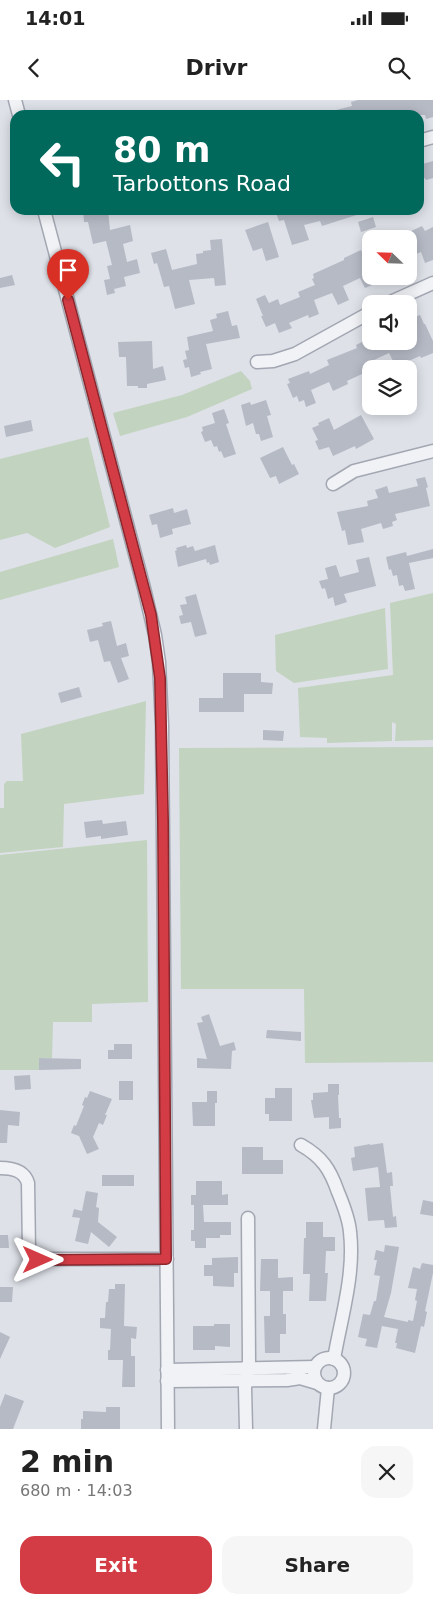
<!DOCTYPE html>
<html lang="en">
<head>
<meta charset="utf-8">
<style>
  :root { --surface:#fff; --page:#f6f6f6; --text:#222; --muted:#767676; --accent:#d43c45 }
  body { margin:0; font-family:"DejaVu Sans",sans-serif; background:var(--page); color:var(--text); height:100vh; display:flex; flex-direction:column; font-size:19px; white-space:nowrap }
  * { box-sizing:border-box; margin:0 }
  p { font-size:16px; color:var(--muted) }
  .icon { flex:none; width:28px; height:28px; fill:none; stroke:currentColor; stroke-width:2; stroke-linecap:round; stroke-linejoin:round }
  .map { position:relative; height:1329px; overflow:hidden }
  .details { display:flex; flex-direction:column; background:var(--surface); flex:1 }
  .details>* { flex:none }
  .guide { position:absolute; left:10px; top:10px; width:414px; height:105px; border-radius:15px; box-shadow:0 2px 12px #0003; background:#00695c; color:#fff; overflow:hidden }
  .needle { width:32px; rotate:293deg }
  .fabs { position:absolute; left:362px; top:130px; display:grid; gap:10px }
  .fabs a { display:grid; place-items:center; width:55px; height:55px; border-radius:10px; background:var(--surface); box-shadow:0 2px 12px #0003; font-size:25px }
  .pin { position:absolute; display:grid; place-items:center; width:42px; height:42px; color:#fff; margin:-51px -21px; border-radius:50% 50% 50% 0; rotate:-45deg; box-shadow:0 0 5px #0007 }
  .pin .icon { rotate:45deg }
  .me { position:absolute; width:55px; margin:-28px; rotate:90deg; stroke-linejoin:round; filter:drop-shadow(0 0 4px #0008) }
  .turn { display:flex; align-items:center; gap:18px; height:105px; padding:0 20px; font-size:22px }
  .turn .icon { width:65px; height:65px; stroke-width:2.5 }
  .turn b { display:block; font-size:35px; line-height:42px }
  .round { display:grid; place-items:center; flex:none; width:52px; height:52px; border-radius:15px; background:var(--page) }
  .summary { display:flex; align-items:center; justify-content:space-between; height:85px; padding:0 20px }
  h1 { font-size:30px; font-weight:600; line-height:38px }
  .button { display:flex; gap:10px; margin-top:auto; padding:10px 20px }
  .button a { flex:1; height:58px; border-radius:15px; background:var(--accent); color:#fff; font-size:20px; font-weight:600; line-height:58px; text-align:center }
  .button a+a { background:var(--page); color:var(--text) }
  .status { display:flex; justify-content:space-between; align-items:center; height:35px; padding:0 25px; background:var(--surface); direction:ltr }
  .status svg { height:14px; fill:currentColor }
  header { display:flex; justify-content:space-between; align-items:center; height:65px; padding:0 20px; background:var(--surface); font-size:22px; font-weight:600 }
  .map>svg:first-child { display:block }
</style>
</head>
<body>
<div class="status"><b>14:01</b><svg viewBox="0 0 49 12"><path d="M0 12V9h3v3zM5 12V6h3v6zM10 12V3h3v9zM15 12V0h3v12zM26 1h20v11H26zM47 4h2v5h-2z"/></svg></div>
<header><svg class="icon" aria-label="back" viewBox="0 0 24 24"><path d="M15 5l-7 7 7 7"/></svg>Drivr<svg class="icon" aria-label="search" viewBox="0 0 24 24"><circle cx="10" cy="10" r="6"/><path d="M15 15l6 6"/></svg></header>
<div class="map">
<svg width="433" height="1329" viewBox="0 0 433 1329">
  <rect width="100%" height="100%" fill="#dee1e8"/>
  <g fill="#c2d3bf">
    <polygon points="241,271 250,281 252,289 187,317 120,336 113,313 182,295"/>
    <polygon points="88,337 110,427 55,448 27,433 0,440 0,359"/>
    <polygon points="113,439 119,467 0,500 0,472"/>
    <polygon points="433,493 433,640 395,641 396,624 392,622 392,641 327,643 327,638 300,637 298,588 393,575 390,503"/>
    <polygon points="385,508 388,569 294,583 276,571 275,535"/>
    <polygon points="146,601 144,694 64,704 63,747 0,753 0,708 4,708 4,684 7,681 23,681 21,634"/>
    <polygon points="433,647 433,962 305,963 304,889 181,889 179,648"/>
    <polygon points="147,740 148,902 92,904 92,922 53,922 52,958 39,958 39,970 0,970 0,755"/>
  </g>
  <g fill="#b5bac5">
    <polygon points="358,0 433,0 433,17 426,19 425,15 329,15 328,12 352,6 351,2"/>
    <polygon points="433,61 433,78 426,80 423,76 419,78 419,65"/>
    <polygon points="83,110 108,110 110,130 130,125 133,141 123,144 127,162 137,159 140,173 124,177 126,186 114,189 115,193 107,195 104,180 110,179 107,166 112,165 106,141 93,144 88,122 84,122"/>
    <polygon points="275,110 366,110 366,112 322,126 320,121 304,125 309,140 292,145 284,120 279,121"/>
    <polygon points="373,117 376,127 361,132 358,122"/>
    <polygon points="268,122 279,157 266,161 262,148 253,151 245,130"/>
    <polygon points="422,126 425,131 433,127 433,160 425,163 421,152 409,157 409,139 394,139"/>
    <polygon points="222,139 226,185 215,186 214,178 189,180 195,204 175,209 169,186 164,187 157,163 154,164 151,153 166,149 172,170 197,164 196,154 203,153 203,151 211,150 210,140"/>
    <polygon points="361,150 371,171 371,176 374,176 377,183 365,188 360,178 343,186 349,200 338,205 332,193 314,200 319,214 309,218 308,215 289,223 292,228 279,233 275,223 266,227 261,216 263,216 256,199 265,195 269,203 278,199 280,205 300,197 298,192 315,185 312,179 314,178 313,174 344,160 344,158"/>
    <polygon points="12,175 15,185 0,188 0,178"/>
    <polygon points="409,203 415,217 420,215 424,224 425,224 433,241 433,253 421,258 420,256 399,265 397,260 393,261 389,253 374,260 378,269 371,269 371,277 365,279 362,274 347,281 348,284 333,291 329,282 311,290 316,303 306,307 304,300 299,302 297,296 293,298 287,284 290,283 288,279 309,271 310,274 329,265 327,260 357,248 356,245 368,239 370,245 380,241 409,241"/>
    <polygon points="228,211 232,226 237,225 240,238 206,244 212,269 200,272 201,274 191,277 189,267 185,268 183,260 187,259 185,251 189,250 187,237 213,231 210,220 217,218 216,214"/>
    <polygon points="152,241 153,269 163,266 166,280 147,284 147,288 138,288 138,286 127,286 126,257 119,257 118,242"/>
    <polygon points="266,300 271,315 267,316 273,337 261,341 259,334 256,334 253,323 246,326 241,305 250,302 251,305"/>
    <polygon points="224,309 229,323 226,324 236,354 224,358 221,351 219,352 217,346 214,347 211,340 205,342 201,332 203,331 202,327 215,323 212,313"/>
    <polygon points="361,315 374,339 356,349 355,346 333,356 329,347 319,350 315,341 318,340 312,328 319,325 318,323 329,318 334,330"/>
    <polygon points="31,320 33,331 6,337 4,326"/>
    <polygon points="283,347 292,365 294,364 299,374 279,384 276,376 270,378 260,358"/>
    <polygon points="425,377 428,387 426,388 430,406 395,414 397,420 392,422 393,426 383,429 381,423 361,429 364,442 348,445 345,430 342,431 337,412 368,406 367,401 378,398 375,390 387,386 389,393 418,386 416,379"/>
    <polygon points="173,408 174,413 187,409 191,424 172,429 173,434 160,438 157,424 152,425 149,415"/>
    <polygon points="186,445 187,448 193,446 195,451 215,445 219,462 210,465 209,462 207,463 206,459 178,467 175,451 177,450 176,448"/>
    <polygon points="433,449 433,458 409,463 415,489 405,491 403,485 399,486 397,475 393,476 391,469 389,470 386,457 406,452 407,456"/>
    <polygon points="369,457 376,486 344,494 347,502 335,506 333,497 328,499 325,488 322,489 319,481 328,479 325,468 336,465 340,477 359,472 356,460"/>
    <polygon points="196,494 207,534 195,537 191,522 181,524 179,516 183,515 180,505 187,504 185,497"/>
    <polygon points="111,521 117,546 126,543 129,556 121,558 129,579 118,583 110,561 104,562 98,540 90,542 87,530 103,526 102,523"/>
    <polygon points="223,573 261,573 261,582 273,583 272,594 244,594 244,612 199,612 199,598 223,598"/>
    <polygon points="79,587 82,597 61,603 58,593"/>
    <polygon points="263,630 284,631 283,641 263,640"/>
    <polygon points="102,720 103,724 126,721 128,735 101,739 101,736 86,738 84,722"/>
    <polygon points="209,914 220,946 234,942 236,950 232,951 231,969 197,968 197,958 207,959 197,923 203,922 201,917"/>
    <polygon points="267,930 301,932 301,941 266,938"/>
    <polygon points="114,944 132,944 132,959 108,959 108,950 114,950"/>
    <polygon points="39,958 81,959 81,969 39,970"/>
    <polygon points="30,975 31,989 15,990 14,976"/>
    <rect x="119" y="981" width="14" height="19"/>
    <polygon points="328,984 339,984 339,995 338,995 339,1018 341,1018 341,1028 329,1029 329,1017 314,1018 311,1000 313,1000 313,993 328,992"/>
    <polygon points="275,988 292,988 292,1021 269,1021 269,1014 265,1014 265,998 275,998"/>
    <polygon points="90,991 112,999 105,1015 107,1015 103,1025 99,1023 93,1037 99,1049 87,1054 79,1036 71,1033 74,1025 76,1026 84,1006 82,1005 85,997 87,998"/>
    <polygon points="207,991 217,991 217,1003 215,1003 215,1026 193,1026 192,1002 207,1002"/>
    <polygon points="0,1010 20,1012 19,1026 8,1025 7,1043 0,1043"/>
    <polygon points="383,1043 387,1073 392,1072 393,1086 390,1086 393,1117 396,1116 397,1127 385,1128 384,1120 368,1121 365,1088 380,1087 378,1067 353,1071 351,1058 355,1057 354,1047 370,1044 370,1045"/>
    <polygon points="242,1047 263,1047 263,1060 283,1060 283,1074 242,1074"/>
    <rect x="102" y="1075" width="32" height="11"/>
    <polygon points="196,1081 222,1081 222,1095 228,1094 228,1105 203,1105 204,1122 231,1122 231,1135 220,1135 220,1138 206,1138 206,1148 195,1148 195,1141 191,1141 191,1130 194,1130 194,1105 191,1105 191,1095 196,1095"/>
    <polygon points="86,1091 98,1093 96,1107 99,1108 98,1122 117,1137 109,1147 91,1132 88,1144 75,1141 80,1118 72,1117 74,1109 82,1111"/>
    <polygon points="423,1100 433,1102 433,1116 420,1114"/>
    <polygon points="306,1122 323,1122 323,1137 335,1137 335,1151 326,1151 325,1173 328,1173 326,1201 309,1201 310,1174 303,1174 304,1138 306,1138"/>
    <polygon points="0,1135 8,1135 9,1148 0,1148"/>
    <polygon points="385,1145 399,1147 391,1193 384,1217 408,1222 408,1220 413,1221 417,1201 415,1200 417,1189 408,1188 413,1167 420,1169 422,1163 433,1165 433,1173 425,1211 427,1212 424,1227 421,1226 415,1253 396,1248 397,1243 395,1243 398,1229 382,1226 377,1248 365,1246 367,1239 358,1237 363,1214 370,1215 374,1201 376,1201 380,1176 374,1175 377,1160 374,1160 376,1150 384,1152"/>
    <polygon points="238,1157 238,1173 234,1173 234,1187 213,1186 213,1176 204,1176 204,1165 212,1165 212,1158"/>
    <polygon points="261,1159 278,1159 278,1178 293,1177 293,1191 283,1191 283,1214 286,1214 286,1234 280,1234 280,1253 265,1253 264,1216 270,1216 270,1191 260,1191"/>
    <polygon points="115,1184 125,1184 124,1226 137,1227 136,1239 131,1238 131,1256 135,1256 135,1287 122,1287 123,1260 108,1260 108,1250 110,1250 111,1229 100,1228 100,1218 105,1218 106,1202 108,1202 109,1189 115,1189"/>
    <polygon points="0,1187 13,1187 12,1202 0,1202"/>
    <polygon points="214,1224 230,1224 230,1247 215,1246 215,1250 193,1250 193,1226 214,1226"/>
    <polygon points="0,1232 10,1237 0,1259"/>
    <polygon points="5,1294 24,1301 13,1329 0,1329 0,1307"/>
    <polygon points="106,1307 120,1307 120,1329 81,1329 81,1319 83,1319 83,1311 106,1312"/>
  </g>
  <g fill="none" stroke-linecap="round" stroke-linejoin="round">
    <g stroke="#a3a7b2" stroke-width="15">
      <g id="minor">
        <polyline points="15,0 19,15"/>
        <polyline points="419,41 433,37"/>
        <polyline points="44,110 144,488 155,535 159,562 162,625 168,1329"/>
        <polyline points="386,204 433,183"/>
        <polyline points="257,262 273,261 295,254 371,212"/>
        <polyline points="333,384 354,371 433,351"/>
        <path d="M 301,1045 C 322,1057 330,1069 338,1092 C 343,1104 349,1119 350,1132 C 355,1174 341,1218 334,1259"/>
        <path d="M 0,1068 C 12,1068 24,1070 28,1083 L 29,1151 L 30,1155 L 35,1159 L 167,1159"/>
        <circle cx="329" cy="1273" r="15"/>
        <polyline points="167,1270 315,1267"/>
        <polyline points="167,1281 287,1280 300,1278 317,1283"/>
        <polyline points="246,1329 245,1288 249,1261 248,1118"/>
        <polyline points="324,1329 328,1288"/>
      </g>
    </g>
    <use href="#minor" stroke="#f1f2f6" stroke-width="12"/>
  </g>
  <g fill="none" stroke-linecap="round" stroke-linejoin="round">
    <g stroke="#8a272d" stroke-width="12">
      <polyline id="route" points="38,1160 166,1159 163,721 160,578 151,515 68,200"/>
    </g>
    <use href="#route" stroke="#d43c45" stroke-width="9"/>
  </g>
</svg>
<div class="fabs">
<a><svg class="needle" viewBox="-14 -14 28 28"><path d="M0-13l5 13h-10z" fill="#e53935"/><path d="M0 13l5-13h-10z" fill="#767676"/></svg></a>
<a><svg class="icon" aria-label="sound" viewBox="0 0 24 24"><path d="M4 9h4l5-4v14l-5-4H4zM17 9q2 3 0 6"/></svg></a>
<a><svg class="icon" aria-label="layers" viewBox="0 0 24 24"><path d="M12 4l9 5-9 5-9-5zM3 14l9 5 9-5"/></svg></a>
</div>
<div class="pin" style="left:68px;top:200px;background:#d93025"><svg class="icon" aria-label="arrive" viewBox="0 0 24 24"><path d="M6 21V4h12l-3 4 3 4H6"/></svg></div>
<svg class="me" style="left:38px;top:1160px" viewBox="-20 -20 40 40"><path d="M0-17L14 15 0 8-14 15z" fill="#d43c45" stroke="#fff" stroke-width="4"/></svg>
<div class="guide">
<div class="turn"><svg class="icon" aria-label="left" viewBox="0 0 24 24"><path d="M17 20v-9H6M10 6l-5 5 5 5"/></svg><div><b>80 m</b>Tarbottons Road</div></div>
</div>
</div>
<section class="details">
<div class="summary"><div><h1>2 min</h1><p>680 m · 14:03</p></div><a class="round"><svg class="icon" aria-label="close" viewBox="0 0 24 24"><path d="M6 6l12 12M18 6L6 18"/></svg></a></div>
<div class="button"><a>Exit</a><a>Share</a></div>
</section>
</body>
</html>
